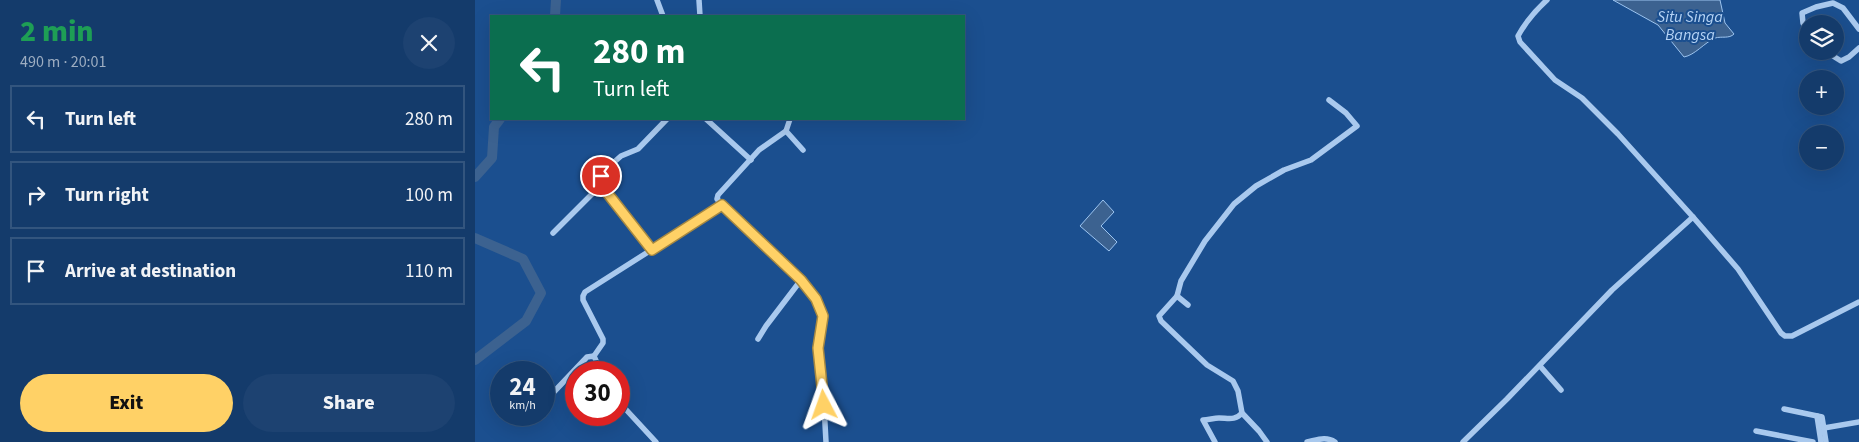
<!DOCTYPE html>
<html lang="en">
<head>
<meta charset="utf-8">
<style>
  :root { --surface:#143b6b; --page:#1d4271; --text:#f1f3f6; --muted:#9dadc1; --line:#33557e; --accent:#ffd166 }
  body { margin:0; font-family:"Source Sans 3",sans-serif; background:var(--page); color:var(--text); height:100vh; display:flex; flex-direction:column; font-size:19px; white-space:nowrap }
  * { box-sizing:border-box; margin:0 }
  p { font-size:16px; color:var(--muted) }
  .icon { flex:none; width:28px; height:28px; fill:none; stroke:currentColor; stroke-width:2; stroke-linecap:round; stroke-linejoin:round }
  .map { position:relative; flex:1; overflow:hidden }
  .details { display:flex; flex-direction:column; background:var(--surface); width:475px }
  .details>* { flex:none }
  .guide { position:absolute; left:15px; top:15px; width:475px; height:105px; border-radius:0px; box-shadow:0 5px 20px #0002,0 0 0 1px var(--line); background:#0b6e4f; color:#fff; overflow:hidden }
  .controls { position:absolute; left:1324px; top:15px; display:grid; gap:10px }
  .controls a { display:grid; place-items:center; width:45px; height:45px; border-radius:50%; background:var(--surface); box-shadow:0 5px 20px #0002,0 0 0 1px var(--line); font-size:25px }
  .speed { position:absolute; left:15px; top:361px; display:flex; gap:10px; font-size:25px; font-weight:700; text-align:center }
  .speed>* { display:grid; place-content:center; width:65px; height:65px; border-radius:50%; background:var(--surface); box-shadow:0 5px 20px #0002,0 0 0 1px var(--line); line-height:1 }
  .speed small { font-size:12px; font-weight:400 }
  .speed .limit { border:8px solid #d22; background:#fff; color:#111 }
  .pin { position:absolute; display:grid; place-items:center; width:42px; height:42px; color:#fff; margin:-21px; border:2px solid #fff; border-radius:50%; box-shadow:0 1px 5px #0007 }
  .me { position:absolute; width:55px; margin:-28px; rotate:356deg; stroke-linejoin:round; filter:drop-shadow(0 0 4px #0008) }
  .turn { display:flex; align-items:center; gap:18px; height:105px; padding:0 20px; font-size:22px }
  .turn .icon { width:65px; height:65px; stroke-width:2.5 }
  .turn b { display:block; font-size:35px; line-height:42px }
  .round { display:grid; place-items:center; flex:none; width:52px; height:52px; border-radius:26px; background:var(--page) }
  .head { display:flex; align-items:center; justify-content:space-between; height:85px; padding:0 20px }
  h1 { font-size:30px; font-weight:800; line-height:38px; color:#1e9e55 }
  .action { display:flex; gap:10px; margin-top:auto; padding:10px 20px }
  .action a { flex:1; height:58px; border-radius:30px; background:var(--accent); color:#111; font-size:20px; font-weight:800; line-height:58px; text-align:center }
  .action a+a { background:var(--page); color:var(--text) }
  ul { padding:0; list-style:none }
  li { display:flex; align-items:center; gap:15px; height:68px; margin:0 10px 8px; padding:0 10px; border:2px solid var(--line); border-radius:0px }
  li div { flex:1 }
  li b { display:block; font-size:19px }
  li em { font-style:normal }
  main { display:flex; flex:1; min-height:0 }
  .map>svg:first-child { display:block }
</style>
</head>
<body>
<main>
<section class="details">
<div class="head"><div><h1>2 min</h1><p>490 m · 20:01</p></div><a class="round"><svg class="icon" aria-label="close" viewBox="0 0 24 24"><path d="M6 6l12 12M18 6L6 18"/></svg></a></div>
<ul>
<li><svg class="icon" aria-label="left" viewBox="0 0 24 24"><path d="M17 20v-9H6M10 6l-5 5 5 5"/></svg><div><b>Turn left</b></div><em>280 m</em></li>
<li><svg class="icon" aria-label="right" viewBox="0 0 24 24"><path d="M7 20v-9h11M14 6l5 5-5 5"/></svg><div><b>Turn right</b></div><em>100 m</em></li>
<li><svg class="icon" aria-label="arrive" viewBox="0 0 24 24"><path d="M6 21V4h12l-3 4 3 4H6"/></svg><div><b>Arrive at destination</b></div><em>110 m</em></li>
</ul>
<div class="action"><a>Exit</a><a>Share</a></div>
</section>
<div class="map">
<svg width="1384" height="442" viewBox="0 0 1384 442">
  <rect width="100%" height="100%" fill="#1b4f8f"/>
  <g fill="#3c6290" stroke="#9cc4f0">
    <path d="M 1138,0 L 1245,0 L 1250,23 L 1259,34 C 1254,39 1247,36 1240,38 C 1229,43 1220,55 1209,57 L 1183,25 Z"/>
    <polygon points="628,200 639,212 626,226 642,242 634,251 605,226"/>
  </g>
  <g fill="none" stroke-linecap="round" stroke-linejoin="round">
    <g stroke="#3c6290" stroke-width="10">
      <polyline points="80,16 81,0"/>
      <polyline points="0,177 17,158 19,127 25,119"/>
      <polyline points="0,238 48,259 66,293 51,321 0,360"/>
    </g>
    <g stroke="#a9c9ee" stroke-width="5.5">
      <polyline points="182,0 188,16"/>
      <polyline points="224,0 225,16"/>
      <path d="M 1072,0 C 1061,10 1050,23 1043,36 L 1045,42 L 1080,80 L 1107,98 L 1143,134 L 1218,217"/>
      <polyline points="1332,31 1328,23 1327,13 1341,7 1358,3 1368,8 1384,29"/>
      <polyline points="1350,51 1366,61 1374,57 1384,48"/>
      <polyline points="231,119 276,160"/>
      <polyline points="315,119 311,131 284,150 243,195 242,199 262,220 326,280 341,299 347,311 348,321 343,348 348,387 351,442"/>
      <polyline points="311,131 328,150"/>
      <polyline points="78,233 126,185"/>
      <polyline points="177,250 126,185 126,176 128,172 146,156 163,149 192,119"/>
      <polyline points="702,296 713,305"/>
      <polyline points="283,339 291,326 326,280"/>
      <polyline points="119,356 128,343 128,339 108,300 108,296 110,292 247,205"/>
      <polyline points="1065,366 1086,390"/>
      <polyline points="76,395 112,357 119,356 126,372"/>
      <polyline points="144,402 181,442"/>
      <polyline points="1309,409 1347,417 1351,442"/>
      <polyline points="1342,416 1346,442"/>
      <polyline points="1349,428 1384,422"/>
      <polyline points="1281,431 1338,442"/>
      <path d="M 740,442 L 728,420 C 733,420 739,418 744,418 C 753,418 760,421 767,413"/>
      <polyline points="792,442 784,431 767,413 763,391 758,381 732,365 686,321 684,316 702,296 706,281 730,241 759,204 781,186 809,170 836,160 882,126 871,113 854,100"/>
      <path d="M 832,442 C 842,440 851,436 860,442"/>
      <polyline points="988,442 1032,399 1137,290 1218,217 1263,269 1306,333 1310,336 1317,336 1384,302"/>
    </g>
  </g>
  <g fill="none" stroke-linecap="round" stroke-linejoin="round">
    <g stroke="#a68842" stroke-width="12">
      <polyline id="route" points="126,176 126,185 177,250 247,205 326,280 341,299 348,316 343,348 349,405"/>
    </g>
    <use href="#route" stroke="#ffd166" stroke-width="9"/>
  </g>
  <g text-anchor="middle" stroke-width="4" stroke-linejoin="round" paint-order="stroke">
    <g font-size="16" font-style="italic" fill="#b5d3f5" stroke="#1b4f8f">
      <text x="1215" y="22">Situ Singa<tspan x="1215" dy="18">Bangsa</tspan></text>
    </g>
  </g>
</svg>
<div class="controls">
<a><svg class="icon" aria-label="layers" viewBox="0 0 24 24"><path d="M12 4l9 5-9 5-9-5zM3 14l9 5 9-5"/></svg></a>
<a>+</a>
<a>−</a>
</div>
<div class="speed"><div>24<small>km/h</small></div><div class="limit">30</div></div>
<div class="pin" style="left:126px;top:176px;background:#d93025"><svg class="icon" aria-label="arrive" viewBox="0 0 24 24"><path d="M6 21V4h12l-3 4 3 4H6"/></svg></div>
<svg class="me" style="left:349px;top:405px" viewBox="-20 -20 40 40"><path d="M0-17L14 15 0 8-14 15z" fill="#ffd166" stroke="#fff" stroke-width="4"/></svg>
<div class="guide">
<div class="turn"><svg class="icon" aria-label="left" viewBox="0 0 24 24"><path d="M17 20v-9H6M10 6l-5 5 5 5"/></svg><div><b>280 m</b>Turn left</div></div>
</div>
</div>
</main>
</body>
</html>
